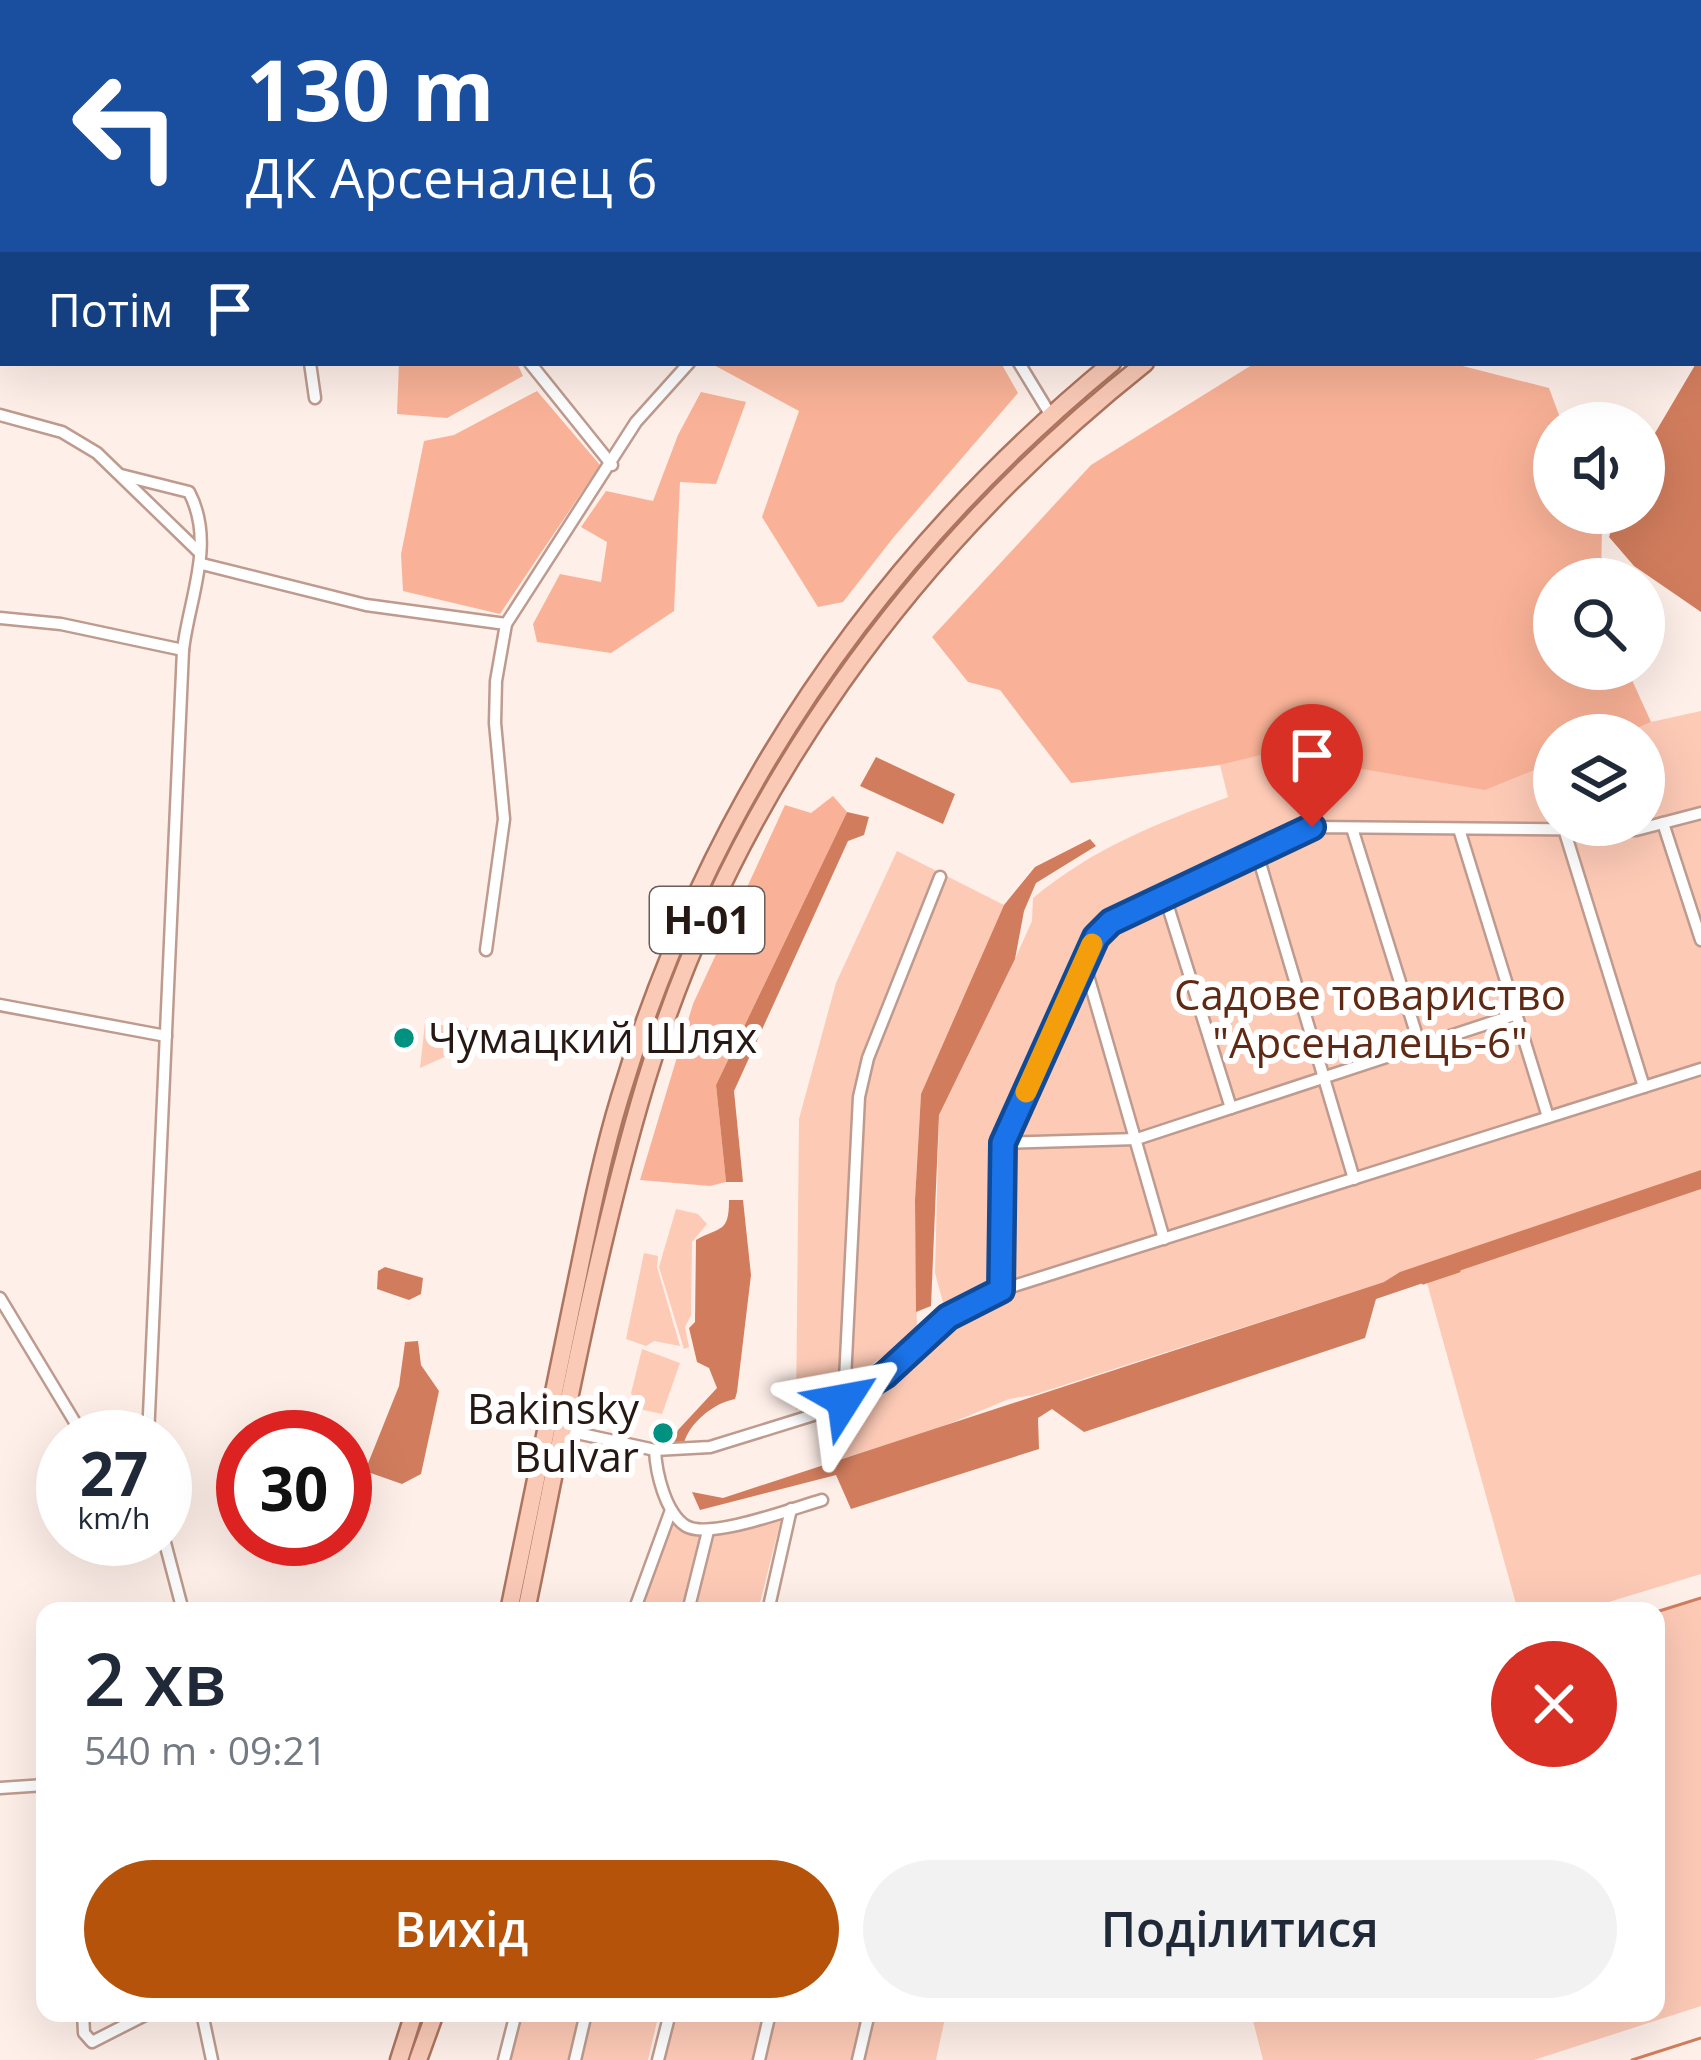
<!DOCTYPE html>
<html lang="uk">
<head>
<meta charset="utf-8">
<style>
  :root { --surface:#fff; --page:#f2f2f3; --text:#1f2937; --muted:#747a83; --accent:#b45309 }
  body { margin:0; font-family:"Open Sans",sans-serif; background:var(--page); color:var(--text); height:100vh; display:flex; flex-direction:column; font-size:45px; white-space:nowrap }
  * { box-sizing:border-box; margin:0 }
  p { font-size:39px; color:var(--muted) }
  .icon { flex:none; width:66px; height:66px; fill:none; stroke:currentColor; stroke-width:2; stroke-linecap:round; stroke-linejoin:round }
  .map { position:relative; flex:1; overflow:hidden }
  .panel { position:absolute; left:36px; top:1602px; width:1629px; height:420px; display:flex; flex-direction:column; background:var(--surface); border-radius:24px; box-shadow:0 12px 48px #0002 }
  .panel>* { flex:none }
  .guide { position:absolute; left:0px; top:0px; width:1701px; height:366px; box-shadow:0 12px 48px #0002; background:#1a4fa0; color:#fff; overflow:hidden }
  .fabs { position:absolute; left:1533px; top:402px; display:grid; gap:24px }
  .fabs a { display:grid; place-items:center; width:132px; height:132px; border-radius:50%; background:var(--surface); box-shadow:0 12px 48px #0002; font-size:60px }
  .speed { position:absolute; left:36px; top:1410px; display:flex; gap:24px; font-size:60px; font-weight:700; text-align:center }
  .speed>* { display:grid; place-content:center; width:156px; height:156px; border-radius:50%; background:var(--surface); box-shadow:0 12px 48px #0002; line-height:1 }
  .speed small { font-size:30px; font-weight:400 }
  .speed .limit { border:18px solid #d22; background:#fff; color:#111 }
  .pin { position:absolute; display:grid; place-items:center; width:102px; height:102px; color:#fff; margin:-123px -51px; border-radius:50% 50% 50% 0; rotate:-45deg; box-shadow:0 0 12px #0007 }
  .pin .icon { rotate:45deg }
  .me { position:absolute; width:132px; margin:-66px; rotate:56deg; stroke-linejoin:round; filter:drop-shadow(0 0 9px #0008) }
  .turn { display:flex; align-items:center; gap:42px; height:252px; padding:0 48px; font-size:54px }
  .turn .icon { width:156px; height:156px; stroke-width:2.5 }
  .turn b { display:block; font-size:84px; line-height:102px }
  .then { display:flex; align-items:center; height:114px; padding:0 48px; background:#0003; gap:24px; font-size:45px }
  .round { display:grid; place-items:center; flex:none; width:126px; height:126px; border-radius:63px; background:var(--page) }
  .head { display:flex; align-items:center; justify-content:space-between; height:204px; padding:0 48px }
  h1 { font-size:72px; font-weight:600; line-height:90px }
  .primary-button { display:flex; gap:24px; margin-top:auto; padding:24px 48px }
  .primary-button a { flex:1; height:138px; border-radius:72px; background:var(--accent); color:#fff; font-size:48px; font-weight:600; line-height:138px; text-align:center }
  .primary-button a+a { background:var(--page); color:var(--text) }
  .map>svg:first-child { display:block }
</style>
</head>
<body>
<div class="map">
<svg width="1701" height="2060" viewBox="0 0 1701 2060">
  <rect width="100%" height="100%" fill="#ffefe9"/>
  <g fill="#fdcab6" fill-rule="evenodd">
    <path d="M 1701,711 L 1701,1574 L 1579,1611 L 1518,1611 L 1427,1283 L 1384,1282 L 1033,1395 L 1009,1399 L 934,1430 L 835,1461 L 823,1413 L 885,1375 L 947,1317 L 935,1273 L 939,1115 L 1015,959 L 1032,921 L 1033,898 C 1095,847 1154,825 1228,797 L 1220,765 L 1263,754 L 1651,722 ZM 1554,735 L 1644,735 L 1644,825 L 1554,825 Z"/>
    <polygon points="897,851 1004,905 921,1094 915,1200 917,1331 844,1385 796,1410 799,1119 836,983"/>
    <polygon points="425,1023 483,1030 481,1051 460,1050 420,1068"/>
    <polygon points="676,1209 698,1214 707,1224 692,1242 691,1315 685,1327 689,1347 684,1349 659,1267"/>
    <polygon points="644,1253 658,1256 657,1267 680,1346 654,1341 646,1346 626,1339"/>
    <polygon points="642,1349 680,1363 662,1414 639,1409 631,1393"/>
    <polygon points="783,1511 758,1611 632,1611 668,1519 708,1531"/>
    <polygon points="1701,1598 1701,2006 1534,2060 1263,2060 1251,2013 1656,2013 1656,1612"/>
    <polygon points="515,2013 659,2013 648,2060 503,2060"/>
    <polygon points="670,2013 946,2013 936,2060 658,2060"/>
  </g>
  <g fill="#f9b297">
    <polygon points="399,363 517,363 523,376 447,418 397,414"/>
    <polygon points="710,363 1001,363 1018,393 893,538 843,602 818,607 762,517 799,411"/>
    <polygon points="1255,363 1451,363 1549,388 1562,423 1554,423 1554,513 1597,513 1602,527 1601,579 1554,579 1554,669 1627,669 1651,722 1620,735 1554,735 1554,762 1485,790 1269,753 1220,765 1071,783 1000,690 968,682 932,637 1091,465"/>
    <polygon points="537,391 600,465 500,614 403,591 401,554 424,441 454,435"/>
    <polygon points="701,392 746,402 716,484 680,482 674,611 611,653 537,642 533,624 560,574 601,582 607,542 581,527 606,491 653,501 678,435"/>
    <polygon points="833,796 847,812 716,1085 726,1182 710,1186 640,1180 693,1004 785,805 811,813"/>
  </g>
  <g fill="#d17d5d">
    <polygon points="1701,355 1701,612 1634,566 1609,537 1617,513 1644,513 1644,472 1655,466 1655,433"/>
    <polygon points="876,757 955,794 943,824 860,786"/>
    <polygon points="847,812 869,817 864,835 848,841 734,1091 743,1182 726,1182 716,1085"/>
    <polygon points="1090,839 1096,846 1036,883 1024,911 1015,959 939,1115 931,1306 916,1312 915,1200 921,1094 1004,905 1035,867"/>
    <polygon points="1701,1170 1701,1189 1376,1299 1365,1338 1084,1432 1052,1409 1038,1418 1039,1449 851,1509 836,1475 700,1510 692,1492 723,1498 1384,1282 1400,1272"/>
    <path d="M 729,1200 L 743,1200 L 751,1275 L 737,1392 L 735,1399 C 714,1403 690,1422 684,1443 L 673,1443 L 678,1430 L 717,1388 L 709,1368 L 697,1362 L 689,1328 L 695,1322 L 696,1240 C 721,1226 729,1233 729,1200 Z"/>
    <polygon points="385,1267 423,1278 421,1294 409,1300 377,1289 378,1271"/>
    <polygon points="418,1341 421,1365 439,1391 421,1474 402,1484 365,1471 399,1386 405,1342"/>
  </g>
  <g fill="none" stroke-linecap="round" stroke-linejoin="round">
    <g stroke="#d17d5d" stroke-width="3">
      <polyline points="1423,1283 1459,1271"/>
      <polyline points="1656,1612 1701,1598"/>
      <polyline points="1632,2060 1701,2038"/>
    </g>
    <g stroke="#be9b8e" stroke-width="15">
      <g id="street">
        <polyline points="371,0 373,0"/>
        <polyline points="543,0 543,3"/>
        <polyline points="638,0 638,3"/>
        <polyline points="949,0 950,3"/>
        <polyline points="1047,0 1048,3"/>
        <polyline points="986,3 995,0"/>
        <polyline points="1300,3 1302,0"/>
        <polyline points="0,127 3,127"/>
        <polyline points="0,192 3,192"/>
        <polyline points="310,363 315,398"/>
        <polyline points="530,363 612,465"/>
        <polyline points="1019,363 1050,414"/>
        <polyline points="0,415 62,432 97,453 199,552"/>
        <path d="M 121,475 L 189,492 C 216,543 189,598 183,650 L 148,1437"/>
        <polyline points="202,564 366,605 506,624 496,681 495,723 504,819 486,950"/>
        <polyline points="0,618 61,624 183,650"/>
        <polyline points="506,624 636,422 689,363"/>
        <polyline points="1663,823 1701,940"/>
        <polyline points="1352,828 1420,1046"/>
        <polyline points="1459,829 1548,1117"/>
        <polyline points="1564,829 1644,1087"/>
        <polyline points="1257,853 1354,1179"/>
        <polyline points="1165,897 1231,1108"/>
        <polyline points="1084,962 1164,1239"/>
        <polyline points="0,1005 166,1036"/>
        <polyline points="1003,1143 1137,1139 1517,1014"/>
        <polyline points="1001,1290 1003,1143 1096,937 1111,922 1312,827 1636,830 1701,813"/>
        <polyline points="0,1298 76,1424 91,1437"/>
        <polyline points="844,1400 859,1097 868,1058 940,877"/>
        <polyline points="563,1430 655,1450 710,1447 823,1412 885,1375 948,1317 1001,1290 1701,1069"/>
        <path d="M 655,1450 C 656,1472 665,1513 686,1526 C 709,1540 794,1508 822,1500"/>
        <polyline points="164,1539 183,1611"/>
        <polyline points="634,1611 671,1510"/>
        <polyline points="688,1611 708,1531"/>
        <polyline points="768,1611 791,1509"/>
        <polyline points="0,1788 45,1785"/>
        <polyline points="83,2013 84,2033 92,2042 149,2013"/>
        <polyline points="202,2013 212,2060"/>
        <polyline points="504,2060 516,2013"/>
        <polyline points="575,2060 586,2013"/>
        <polyline points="658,2060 670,2013"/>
        <polyline points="759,2060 770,2013"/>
        <polyline points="858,2060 869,2013"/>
      </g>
    </g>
    <g stroke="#ad755f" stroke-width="21">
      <g id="primary">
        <polyline points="1698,30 1701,28"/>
        <polyline points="1698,59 1701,58"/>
        <path d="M 509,1611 C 530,1510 550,1410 571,1309 C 586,1238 599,1166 620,1097 C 709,801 874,559 1112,363"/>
        <path d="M 526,1611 C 562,1437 595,1251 646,1081 C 732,795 912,548 1145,363"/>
        <polyline points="399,2060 414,2013"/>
        <polyline points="418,2060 435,2013"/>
      </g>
    </g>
    <use href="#street" stroke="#fff" stroke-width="10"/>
    <use href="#primary" stroke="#facab7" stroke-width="16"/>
  </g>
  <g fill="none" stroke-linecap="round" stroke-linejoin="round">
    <g stroke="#114b97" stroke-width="30">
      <polyline id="route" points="844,1400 885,1375 948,1317 1001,1290 1003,1143 1096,937 1111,922 1312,827"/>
    </g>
    <use href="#route" stroke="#1a73e8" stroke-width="21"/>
    <polyline stroke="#f59e0b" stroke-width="21" points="1026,1092 1092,944"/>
  </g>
  <g fill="#009280" stroke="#fff" stroke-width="4.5">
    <circle cx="404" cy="1038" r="12"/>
    <circle cx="663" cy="1433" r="12"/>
  </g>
  <g text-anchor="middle" stroke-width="12" stroke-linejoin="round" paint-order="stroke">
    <rect fill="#fff" stroke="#675e5a" stroke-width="3" x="650" y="887" width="114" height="66" rx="9"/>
    <g font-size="39" font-weight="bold" fill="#261914">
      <text x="707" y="934">Н-01</text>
    </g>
    <g font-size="42" fill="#602913" stroke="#fff">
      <text x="1370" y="1010">Садове товариство<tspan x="1370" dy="48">"Арсеналець-6"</tspan></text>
    </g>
    <g font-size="42" fill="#261914" stroke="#fff" text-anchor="start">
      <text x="428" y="1053">Чумацкий Шлях</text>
      <text x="639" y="1424" text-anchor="end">Bakinsky<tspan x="639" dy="48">Bulvar</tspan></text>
    </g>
  </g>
</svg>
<div class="fabs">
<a><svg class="icon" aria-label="sound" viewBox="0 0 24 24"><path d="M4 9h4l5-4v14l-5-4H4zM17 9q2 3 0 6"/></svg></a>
<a><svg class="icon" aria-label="search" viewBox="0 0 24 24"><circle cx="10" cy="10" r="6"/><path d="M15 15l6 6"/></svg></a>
<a><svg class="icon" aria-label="layers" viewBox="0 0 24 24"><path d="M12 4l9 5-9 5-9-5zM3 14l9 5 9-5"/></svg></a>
</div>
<div class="speed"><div>27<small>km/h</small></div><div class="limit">30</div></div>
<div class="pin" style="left:1312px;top:827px;background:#d93025"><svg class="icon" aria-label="arrive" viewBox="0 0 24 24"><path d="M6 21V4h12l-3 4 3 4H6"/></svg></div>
<svg class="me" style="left:844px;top:1400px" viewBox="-20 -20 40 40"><path d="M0-17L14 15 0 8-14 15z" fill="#1a73e8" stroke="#fff" stroke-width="4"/></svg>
<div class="guide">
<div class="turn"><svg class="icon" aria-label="left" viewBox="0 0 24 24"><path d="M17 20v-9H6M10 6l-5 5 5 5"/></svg><div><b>130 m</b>ДК Арсеналец 6</div></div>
<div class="then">Потім<svg class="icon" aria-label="arrive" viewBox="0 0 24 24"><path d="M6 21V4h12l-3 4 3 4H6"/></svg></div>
</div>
<section class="panel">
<div class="head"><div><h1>2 хв</h1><p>540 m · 09:21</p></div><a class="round" style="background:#d93025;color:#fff"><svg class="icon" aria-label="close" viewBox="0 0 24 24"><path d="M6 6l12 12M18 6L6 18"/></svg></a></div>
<div class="primary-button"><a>Вихід</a><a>Поділитися</a></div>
</section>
</div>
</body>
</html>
